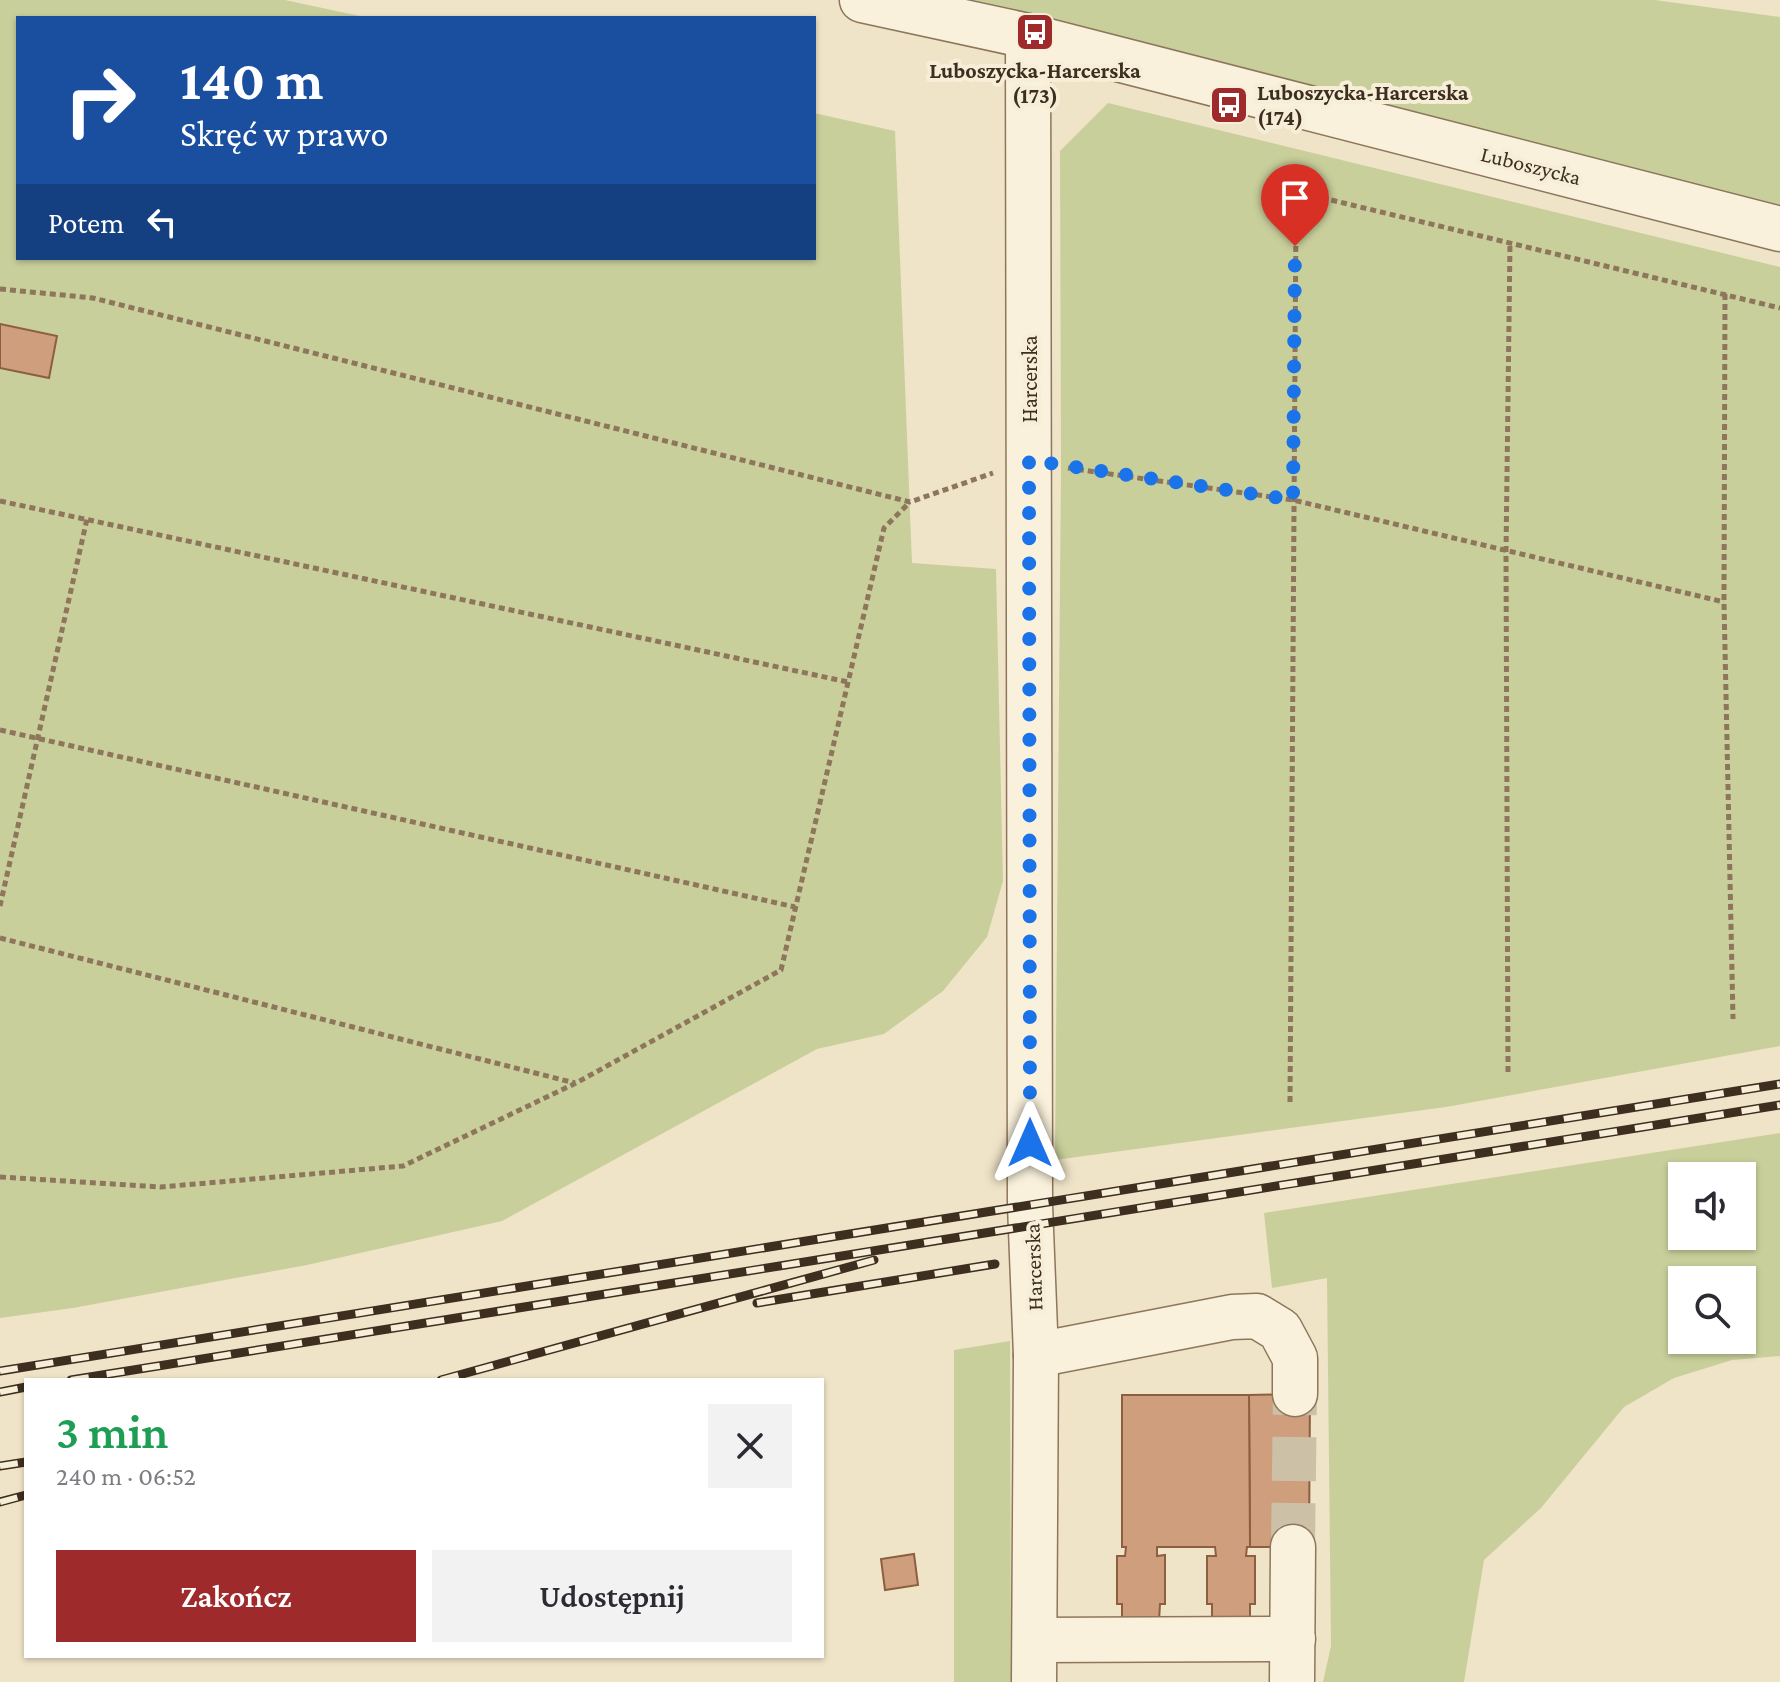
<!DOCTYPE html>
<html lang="pl">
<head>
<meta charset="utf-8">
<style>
  :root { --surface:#fff; --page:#f2f2f3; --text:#2b2b33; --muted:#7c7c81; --accent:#9e2a2b }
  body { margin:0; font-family:"Crimson Pro",serif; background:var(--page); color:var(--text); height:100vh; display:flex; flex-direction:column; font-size:30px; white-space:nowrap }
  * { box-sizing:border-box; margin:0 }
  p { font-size:26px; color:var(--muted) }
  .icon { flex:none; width:44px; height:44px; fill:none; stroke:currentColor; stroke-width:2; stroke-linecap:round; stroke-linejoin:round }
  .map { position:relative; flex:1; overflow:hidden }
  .panel { position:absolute; left:24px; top:1378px; width:800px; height:280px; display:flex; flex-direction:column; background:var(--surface); border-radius:0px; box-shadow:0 2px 6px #0004 }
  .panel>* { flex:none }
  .guide { position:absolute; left:16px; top:16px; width:800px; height:244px; border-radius:0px; box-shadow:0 2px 6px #0004; background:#1a4fa0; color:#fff; overflow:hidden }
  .tools { position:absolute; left:1668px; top:1162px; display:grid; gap:16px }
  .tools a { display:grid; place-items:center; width:88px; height:88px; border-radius:0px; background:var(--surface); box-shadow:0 2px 6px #0004; font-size:40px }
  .pin { position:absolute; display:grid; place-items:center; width:68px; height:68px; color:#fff; margin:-82px -34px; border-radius:50% 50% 50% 0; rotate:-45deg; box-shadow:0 0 8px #0007 }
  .pin .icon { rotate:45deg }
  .me { position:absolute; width:88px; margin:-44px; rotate:0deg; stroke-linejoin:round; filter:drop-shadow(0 0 6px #0008) }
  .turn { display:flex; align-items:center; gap:28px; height:168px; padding:0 32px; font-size:36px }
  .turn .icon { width:104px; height:104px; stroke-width:2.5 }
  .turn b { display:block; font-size:56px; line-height:68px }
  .then { display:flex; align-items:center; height:76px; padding:0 32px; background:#0003; gap:16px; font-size:30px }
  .round { display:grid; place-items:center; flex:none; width:84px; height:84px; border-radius:0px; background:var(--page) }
  .headline { display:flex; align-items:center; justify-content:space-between; height:136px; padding:0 32px }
  h1 { font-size:48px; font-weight:600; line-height:60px; color:#1e9e55 }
  .action { display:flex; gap:16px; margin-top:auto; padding:16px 32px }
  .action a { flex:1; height:92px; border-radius:0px; background:var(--accent); color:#fff; font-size:32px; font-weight:600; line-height:92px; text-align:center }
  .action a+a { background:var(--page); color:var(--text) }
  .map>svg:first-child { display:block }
</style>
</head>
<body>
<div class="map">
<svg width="1780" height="1682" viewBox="0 0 1780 1682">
  <rect width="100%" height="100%" fill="#f0e4c8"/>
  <g fill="#c9cf9b" fill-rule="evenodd">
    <polygon points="0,0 285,0 369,18 18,18 18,258 814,258 814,113 895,131 912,563 996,569 1003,881 987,937 943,991 884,1034 817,1049 502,1221 307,1265 73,1308 0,1318"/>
    <polygon points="862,0 1655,0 1780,17 1780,229"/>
    <polygon points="1108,103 1780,267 1780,1046 1446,1107 1055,1160 1061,467 1060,151"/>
    <path d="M 1780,1133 L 1780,1356 L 1732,1360 L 1674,1378 L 1624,1407 L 1541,1508 L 1484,1560 L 1464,1682 L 1323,1682 L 1331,1646 L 1327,1278 L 1272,1288 L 1264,1213 ZM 1682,1176 L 1742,1176 L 1742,1236 L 1682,1236 ZM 1742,1280 L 1742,1340 L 1682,1340 L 1682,1280 Z"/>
    <polygon points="1010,1341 1011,1682 954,1682 954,1350"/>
  </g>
  <g fill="#cf9f7d" stroke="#8d5f41" stroke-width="2">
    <polygon points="0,324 57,336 49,378 0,368"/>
    <polygon points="1310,1394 1309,1547 1250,1547 1249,1395"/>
    <polygon points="1122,1395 1249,1395 1250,1547 1247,1547 1246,1556 1255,1556 1255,1604 1250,1604 1250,1621 1212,1621 1212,1604 1207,1604 1207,1556 1216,1556 1215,1547 1157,1547 1157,1556 1165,1555 1165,1604 1160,1604 1159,1621 1122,1621 1122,1604 1117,1604 1117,1556 1125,1556 1126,1547 1122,1547"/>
    <polygon points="914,1554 918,1585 885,1590 881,1559"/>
  </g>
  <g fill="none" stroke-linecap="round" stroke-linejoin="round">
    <polyline stroke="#ccc0a6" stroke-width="44" stroke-dasharray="44 22" stroke-linecap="butt" points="1293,1547 1295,1394"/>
    <g stroke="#8d765c" stroke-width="47">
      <g id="minor">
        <polyline points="862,0 1028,36 1780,229"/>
        <polyline points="1028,36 1030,1205 1036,1355 1034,1682"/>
        <polyline points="1036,1355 1232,1317 1257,1316 1280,1330 1295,1358 1295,1394"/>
        <polyline points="1035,1640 1293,1639"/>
        <polyline points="1292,1682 1293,1547"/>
      </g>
    </g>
    <g stroke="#8d765c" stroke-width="5" stroke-dasharray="6 4" stroke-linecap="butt">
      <polyline points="0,289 93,298 910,502 993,473"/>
      <polyline points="1725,294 1724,602 1733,1019"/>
      <polyline points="1068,468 1293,500 1724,602"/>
      <polyline points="0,501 848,682"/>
      <polyline points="0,730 795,907"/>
      <polyline points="0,906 87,519"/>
      <polyline points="0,938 575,1083"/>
      <polyline points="1508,1072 1506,552 1510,243"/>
      <polyline points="1290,1102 1296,214 1302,193 1780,308"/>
      <polyline points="0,1177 161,1187 403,1166 576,1083 781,970 884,528 909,503"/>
    </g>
    <use href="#minor" stroke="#faf1dc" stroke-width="44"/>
    <g stroke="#3d2e20" stroke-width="9">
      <g id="rail">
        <polyline points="757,1303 995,1264"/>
        <polyline points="0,1371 1780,1084"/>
        <polyline points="71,1380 1780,1105"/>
        <polyline points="441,1380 874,1260"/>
        <polyline points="0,1392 26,1387"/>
        <polyline points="0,1466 26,1462"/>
        <polyline points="0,1502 26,1495"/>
      </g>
    </g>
    <use href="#rail" stroke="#f7eed8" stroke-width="6" stroke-dasharray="18" stroke-linecap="butt"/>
  </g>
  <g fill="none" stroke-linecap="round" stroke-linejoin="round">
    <polyline stroke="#1a73e8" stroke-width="14" stroke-dasharray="0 25.2" points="1030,1143 1029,460 1293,500 1295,246"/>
  </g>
  <defs>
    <g id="bus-square" transform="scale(2)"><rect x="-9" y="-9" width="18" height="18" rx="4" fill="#9e2a2b" stroke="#f7eed8"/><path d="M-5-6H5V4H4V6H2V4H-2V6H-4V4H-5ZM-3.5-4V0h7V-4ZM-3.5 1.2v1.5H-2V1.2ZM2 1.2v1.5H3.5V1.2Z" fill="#fff"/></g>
  </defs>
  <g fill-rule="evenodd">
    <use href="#bus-square" x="1035" y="32"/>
    <use href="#bus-square" x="1229" y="105"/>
  </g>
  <g text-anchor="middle" stroke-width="8" stroke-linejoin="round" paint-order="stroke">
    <g font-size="22" font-weight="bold" fill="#3d2e20" stroke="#f7eed8">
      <text x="1035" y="78">Luboszycka-Harcerska<tspan x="1035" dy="25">(173)</tspan></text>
      <text x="1257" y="100" text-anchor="start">Luboszycka-Harcerska<tspan x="1257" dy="25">(174)</tspan></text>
    </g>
    <g font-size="22" fill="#3d2e20" stroke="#f7eed8">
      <text transform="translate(1531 165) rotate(14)" y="8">Luboszycka</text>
      <text transform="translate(1029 379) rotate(-90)" y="8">Harcerska</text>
      <text transform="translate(1033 1267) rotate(-92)" y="8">Harcerska</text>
    </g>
  </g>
</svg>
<div class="tools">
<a><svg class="icon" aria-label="sound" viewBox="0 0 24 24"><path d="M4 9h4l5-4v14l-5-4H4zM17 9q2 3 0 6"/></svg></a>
<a><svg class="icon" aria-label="search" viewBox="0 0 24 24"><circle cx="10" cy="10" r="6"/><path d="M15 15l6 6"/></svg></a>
</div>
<div class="pin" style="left:1295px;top:246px;background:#d93025"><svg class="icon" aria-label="arrive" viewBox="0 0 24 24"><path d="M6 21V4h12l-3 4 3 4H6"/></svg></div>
<svg class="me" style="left:1030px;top:1143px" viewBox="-20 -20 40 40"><path d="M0-17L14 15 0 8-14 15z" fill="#1a73e8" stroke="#fff" stroke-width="4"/></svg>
<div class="guide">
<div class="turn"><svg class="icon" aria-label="right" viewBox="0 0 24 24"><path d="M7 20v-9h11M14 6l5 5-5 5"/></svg><div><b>140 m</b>Skręć w prawo</div></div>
<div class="then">Potem<svg class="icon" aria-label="left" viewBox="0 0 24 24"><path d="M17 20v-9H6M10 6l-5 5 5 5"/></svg></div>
</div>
<section class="panel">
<div class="headline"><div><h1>3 min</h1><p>240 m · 06:52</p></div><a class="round"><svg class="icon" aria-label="close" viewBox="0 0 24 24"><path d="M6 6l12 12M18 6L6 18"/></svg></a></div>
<div class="action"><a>Zakończ</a><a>Udostępnij</a></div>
</section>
</div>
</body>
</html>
